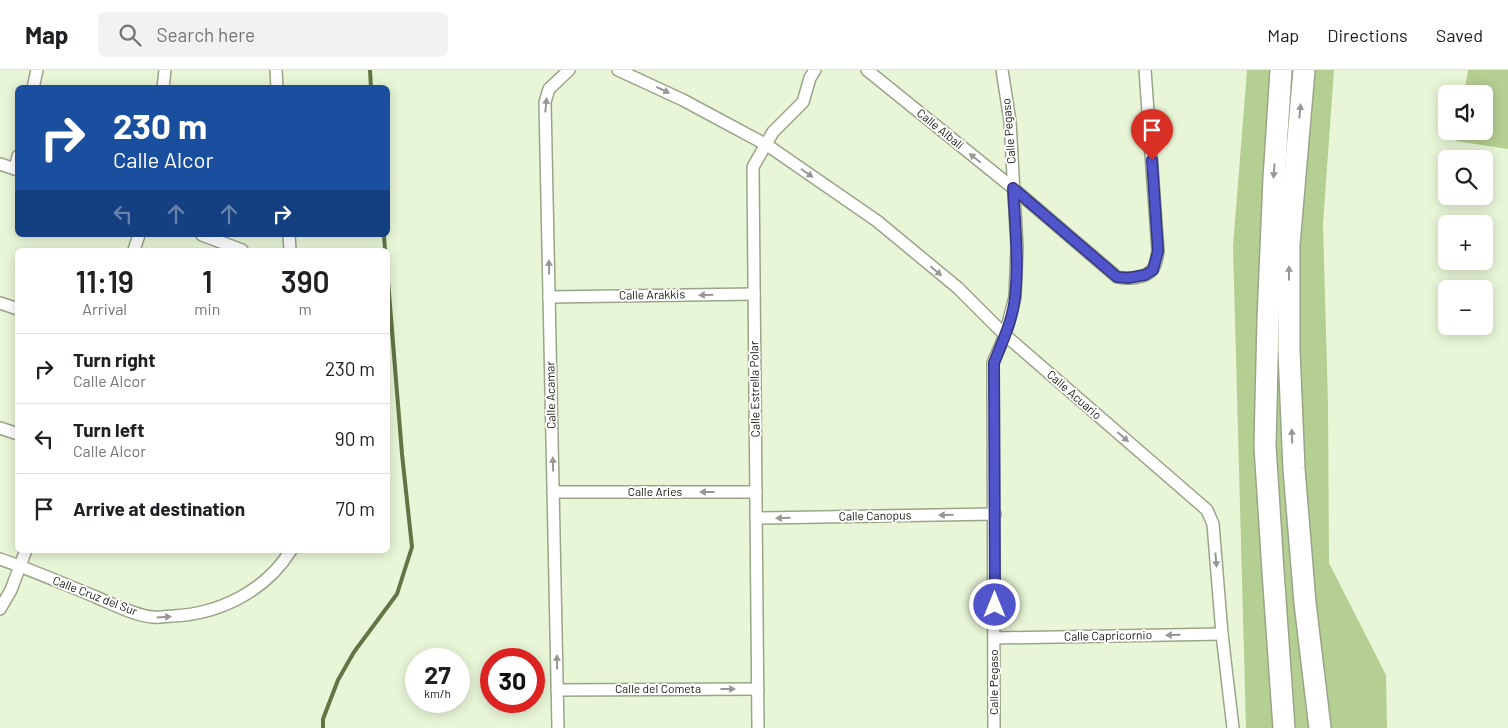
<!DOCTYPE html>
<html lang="en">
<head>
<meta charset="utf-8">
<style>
  :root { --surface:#fff; --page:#f2f2f2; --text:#202124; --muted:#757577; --line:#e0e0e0 }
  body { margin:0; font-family:Barlow,sans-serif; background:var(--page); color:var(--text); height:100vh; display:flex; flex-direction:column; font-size:19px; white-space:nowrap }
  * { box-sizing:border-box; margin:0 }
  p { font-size:16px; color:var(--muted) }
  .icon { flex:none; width:28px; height:28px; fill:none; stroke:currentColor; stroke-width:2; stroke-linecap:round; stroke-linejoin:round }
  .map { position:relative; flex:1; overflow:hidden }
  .details { position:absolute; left:15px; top:178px; width:375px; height:305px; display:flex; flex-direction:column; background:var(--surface); border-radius:8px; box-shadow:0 2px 12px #0003 }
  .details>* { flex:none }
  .hud { position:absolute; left:15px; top:15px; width:375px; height:152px; border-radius:8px; box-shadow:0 2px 12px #0003; background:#1a4fa0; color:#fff; overflow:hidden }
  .fabs { position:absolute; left:1438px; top:15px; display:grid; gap:10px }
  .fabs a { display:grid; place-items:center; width:55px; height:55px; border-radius:8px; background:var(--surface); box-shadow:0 2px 12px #0003; font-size:25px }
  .speed { position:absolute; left:405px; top:578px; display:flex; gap:10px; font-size:25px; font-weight:700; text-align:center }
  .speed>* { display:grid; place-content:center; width:65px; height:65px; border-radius:50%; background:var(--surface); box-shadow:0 2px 12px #0003; line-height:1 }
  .speed small { font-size:12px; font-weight:400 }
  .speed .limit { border:8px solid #d22; background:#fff; color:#111 }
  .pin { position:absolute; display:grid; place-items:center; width:42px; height:42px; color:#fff; margin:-51px -21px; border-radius:50% 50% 50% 0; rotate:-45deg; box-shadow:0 0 5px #0007 }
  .pin .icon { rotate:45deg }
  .me { position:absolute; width:55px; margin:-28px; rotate:0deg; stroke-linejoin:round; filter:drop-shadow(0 0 4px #0008) }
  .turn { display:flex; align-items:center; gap:18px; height:105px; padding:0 15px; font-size:22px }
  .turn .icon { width:65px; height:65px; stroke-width:2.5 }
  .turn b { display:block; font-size:35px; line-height:42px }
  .lanes { display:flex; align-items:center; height:48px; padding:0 15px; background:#0003; justify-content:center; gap:25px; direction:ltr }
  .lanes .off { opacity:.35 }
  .eta { display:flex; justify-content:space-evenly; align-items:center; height:85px; text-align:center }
  .eta b { font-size:30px; font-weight:600; line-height:35px }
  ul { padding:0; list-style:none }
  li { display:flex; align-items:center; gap:15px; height:70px; padding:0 15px; border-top:1px solid var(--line) }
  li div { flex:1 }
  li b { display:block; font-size:19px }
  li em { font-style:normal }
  header { display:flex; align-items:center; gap:30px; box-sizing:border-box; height:70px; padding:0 25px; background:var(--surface); border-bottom:1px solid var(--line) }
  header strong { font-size:24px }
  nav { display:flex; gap:28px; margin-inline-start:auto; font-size:18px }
  .search { width:350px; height:45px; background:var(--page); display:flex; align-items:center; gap:12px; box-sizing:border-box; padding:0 18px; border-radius:8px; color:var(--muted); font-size:19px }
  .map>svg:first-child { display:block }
</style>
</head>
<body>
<header>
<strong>Map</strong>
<div class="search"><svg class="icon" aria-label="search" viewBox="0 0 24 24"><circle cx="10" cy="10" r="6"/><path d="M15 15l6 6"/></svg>Search here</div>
<nav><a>Map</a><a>Directions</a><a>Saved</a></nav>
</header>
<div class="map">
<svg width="1508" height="658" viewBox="0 0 1508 658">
  <rect width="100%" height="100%" fill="#e8f6d7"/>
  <g fill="#b5ce91">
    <polygon points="1247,0 1334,0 1323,154 1328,334 1329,493 1386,605 1387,658 1246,658 1233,176"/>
    <polygon points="1468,0 1508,0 1508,79 1456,71 1458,61 1484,61 1484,24 1464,24"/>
  </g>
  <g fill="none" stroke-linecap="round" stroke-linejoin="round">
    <g stroke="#627546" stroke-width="4">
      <polyline points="370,0 371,18"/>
      <polyline points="384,165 385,180"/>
      <polyline points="323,658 323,649 338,610 354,582 397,524 412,477 402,384 388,211"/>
    </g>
    <g stroke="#99a589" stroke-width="14">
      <g id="street">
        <polyline points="276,0 277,18"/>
        <polyline points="618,0 683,30 767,75 877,151 958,218 1005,265 1207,440 1213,454 1222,564 1233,658"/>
        <path d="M 867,0 L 1013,118 L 1117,207 C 1127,209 1144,209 1152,200 C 1156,196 1157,187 1158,181 L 1145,0"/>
        <polyline points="33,18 37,0"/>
        <polyline points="163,18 165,0"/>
        <polyline points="0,94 18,100"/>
        <polyline points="15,99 18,86"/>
        <polyline points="202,165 242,180"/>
        <polyline points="289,165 290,180"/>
        <polyline points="134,180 139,165"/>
        <polyline points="549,227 754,224"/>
        <polyline points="0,233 18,239"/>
        <polyline points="0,358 18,364"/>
        <polyline points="553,422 756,422"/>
        <polyline points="756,448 995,444"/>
        <path d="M 0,489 C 32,500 64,514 96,527 C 112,534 136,546 153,547 C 160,548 166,546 173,546 C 219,544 266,521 291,480"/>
        <polyline points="0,539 11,520 26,480"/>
        <polyline points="995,568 1222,564"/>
        <polyline points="557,620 758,619"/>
        <polyline points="558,658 545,32 549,19 569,0"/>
        <polyline points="758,658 753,97 773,62 803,32 810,8 815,0"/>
        <polyline points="994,658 993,293 1005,265 1015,227 1017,177 1010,51 1002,0"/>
      </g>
    </g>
    <g stroke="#99a589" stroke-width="24">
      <g id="highway">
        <polyline points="1281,0 1274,109 1268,250 1265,376 1273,501 1284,658"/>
        <polyline points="1304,0 1289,174 1289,281 1294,399 1305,533 1320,658"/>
      </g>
    </g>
    <use href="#street" stroke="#fff" stroke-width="11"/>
    <use href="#highway" stroke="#fff" stroke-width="21"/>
  </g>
  <defs><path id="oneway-solid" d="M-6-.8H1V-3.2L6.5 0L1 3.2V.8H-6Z" transform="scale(1.25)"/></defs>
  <g fill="#969893">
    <use href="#oneway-solid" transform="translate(663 20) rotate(25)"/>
    <use href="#oneway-solid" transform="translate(546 35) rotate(-84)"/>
    <use href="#oneway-solid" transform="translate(1300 41) rotate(-85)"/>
    <use href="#oneway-solid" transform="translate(975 88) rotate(-141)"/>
    <use href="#oneway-solid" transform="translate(1274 101) rotate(94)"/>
    <use href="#oneway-solid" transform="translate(807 103) rotate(35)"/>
    <use href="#oneway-solid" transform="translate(549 197) rotate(-91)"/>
    <use href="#oneway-solid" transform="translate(936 201) rotate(40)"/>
    <use href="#oneway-solid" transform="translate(1289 203) rotate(-90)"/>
    <use href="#oneway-solid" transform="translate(706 225) rotate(179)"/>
    <use href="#oneway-solid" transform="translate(1292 366) rotate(-92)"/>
    <use href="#oneway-solid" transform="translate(1123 367) rotate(41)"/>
    <use href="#oneway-solid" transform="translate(553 394) rotate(-91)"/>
    <use href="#oneway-solid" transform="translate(707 422) rotate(180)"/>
    <use href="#oneway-solid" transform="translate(946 445) rotate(179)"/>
    <use href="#oneway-solid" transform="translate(783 448) rotate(179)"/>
    <use href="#oneway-solid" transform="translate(1216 490) rotate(85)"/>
    <use href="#oneway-solid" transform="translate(164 547) rotate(-3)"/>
    <use href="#oneway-solid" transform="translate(1173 565) rotate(179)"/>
    <use href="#oneway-solid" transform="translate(557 592) rotate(-91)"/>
    <use href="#oneway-solid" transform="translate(728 619)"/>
  </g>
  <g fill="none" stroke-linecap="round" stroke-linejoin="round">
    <g stroke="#353784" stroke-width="12">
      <path id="route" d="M 995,535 L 994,293 C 1002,272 1013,250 1015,227 C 1019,191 1015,154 1013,118 L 1117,207 L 1128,208 L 1145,205 L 1153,200 L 1158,181 L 1152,90"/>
    </g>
    <use href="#route" stroke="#5155cb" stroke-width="9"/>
  </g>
  <g text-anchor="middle" stroke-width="4" stroke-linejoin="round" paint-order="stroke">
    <g font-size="12" fill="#15190f" stroke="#fff">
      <text transform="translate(940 59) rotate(39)" y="4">Calle Albalí</text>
      <text transform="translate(1009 61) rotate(-95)" y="4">Calle Pegaso</text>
      <text transform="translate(652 225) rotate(-1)" y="4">Calle Arakkis</text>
      <text transform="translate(755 319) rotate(-91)" y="4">Calle Estrella Polar</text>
      <text transform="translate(551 325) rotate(-91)" y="4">Calle Acamar</text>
      <text transform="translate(1074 325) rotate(41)" y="4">Calle Acuario</text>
      <text x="655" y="426">Calle Aries</text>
      <text transform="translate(875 446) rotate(-1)" y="4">Calle Canopus</text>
      <text transform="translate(95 526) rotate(21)" y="4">Calle Cruz del Sur</text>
      <text transform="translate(1108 566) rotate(-1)" y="4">Calle Capricornio</text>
      <text transform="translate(994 612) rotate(-90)" y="4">Calle Pegaso</text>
      <text x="658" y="623">Calle del Cometa</text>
    </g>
  </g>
</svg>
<div class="fabs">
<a><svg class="icon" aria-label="sound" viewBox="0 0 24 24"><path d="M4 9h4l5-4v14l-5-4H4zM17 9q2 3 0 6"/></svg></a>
<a><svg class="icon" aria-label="search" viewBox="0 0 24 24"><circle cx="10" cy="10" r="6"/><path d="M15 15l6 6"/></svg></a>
<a>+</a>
<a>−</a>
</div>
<div class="speed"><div>27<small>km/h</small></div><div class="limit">30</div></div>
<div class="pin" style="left:1152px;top:90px;background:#d93025"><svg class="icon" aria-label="arrive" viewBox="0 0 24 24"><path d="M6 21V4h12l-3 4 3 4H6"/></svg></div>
<svg class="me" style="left:995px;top:535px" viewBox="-20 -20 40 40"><circle r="17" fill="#5155cb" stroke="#fff" stroke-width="3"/><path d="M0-11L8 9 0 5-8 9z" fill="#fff"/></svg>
<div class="hud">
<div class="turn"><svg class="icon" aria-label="right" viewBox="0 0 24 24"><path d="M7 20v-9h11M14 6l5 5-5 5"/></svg><div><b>230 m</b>Calle Alcor</div></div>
<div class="lanes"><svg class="icon off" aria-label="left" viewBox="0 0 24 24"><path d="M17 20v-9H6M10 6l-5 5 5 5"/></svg><svg class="icon off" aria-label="ahead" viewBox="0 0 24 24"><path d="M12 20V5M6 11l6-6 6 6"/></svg><svg class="icon off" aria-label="ahead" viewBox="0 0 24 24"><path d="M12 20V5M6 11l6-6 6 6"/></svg><svg class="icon" aria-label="right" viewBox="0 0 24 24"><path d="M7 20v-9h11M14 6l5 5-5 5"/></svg></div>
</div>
<section class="details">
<div class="eta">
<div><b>11:19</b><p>Arrival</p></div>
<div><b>1</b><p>min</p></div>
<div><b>390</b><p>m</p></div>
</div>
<ul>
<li><svg class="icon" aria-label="right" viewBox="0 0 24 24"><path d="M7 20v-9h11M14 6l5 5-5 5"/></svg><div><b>Turn right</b><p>Calle Alcor</p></div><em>230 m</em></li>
<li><svg class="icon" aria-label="left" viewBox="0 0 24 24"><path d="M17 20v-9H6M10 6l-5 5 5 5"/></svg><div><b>Turn left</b><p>Calle Alcor</p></div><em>90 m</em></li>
<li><svg class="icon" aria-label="arrive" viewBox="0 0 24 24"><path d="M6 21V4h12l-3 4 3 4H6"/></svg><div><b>Arrive at destination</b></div><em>70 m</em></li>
</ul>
</section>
</div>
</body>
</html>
